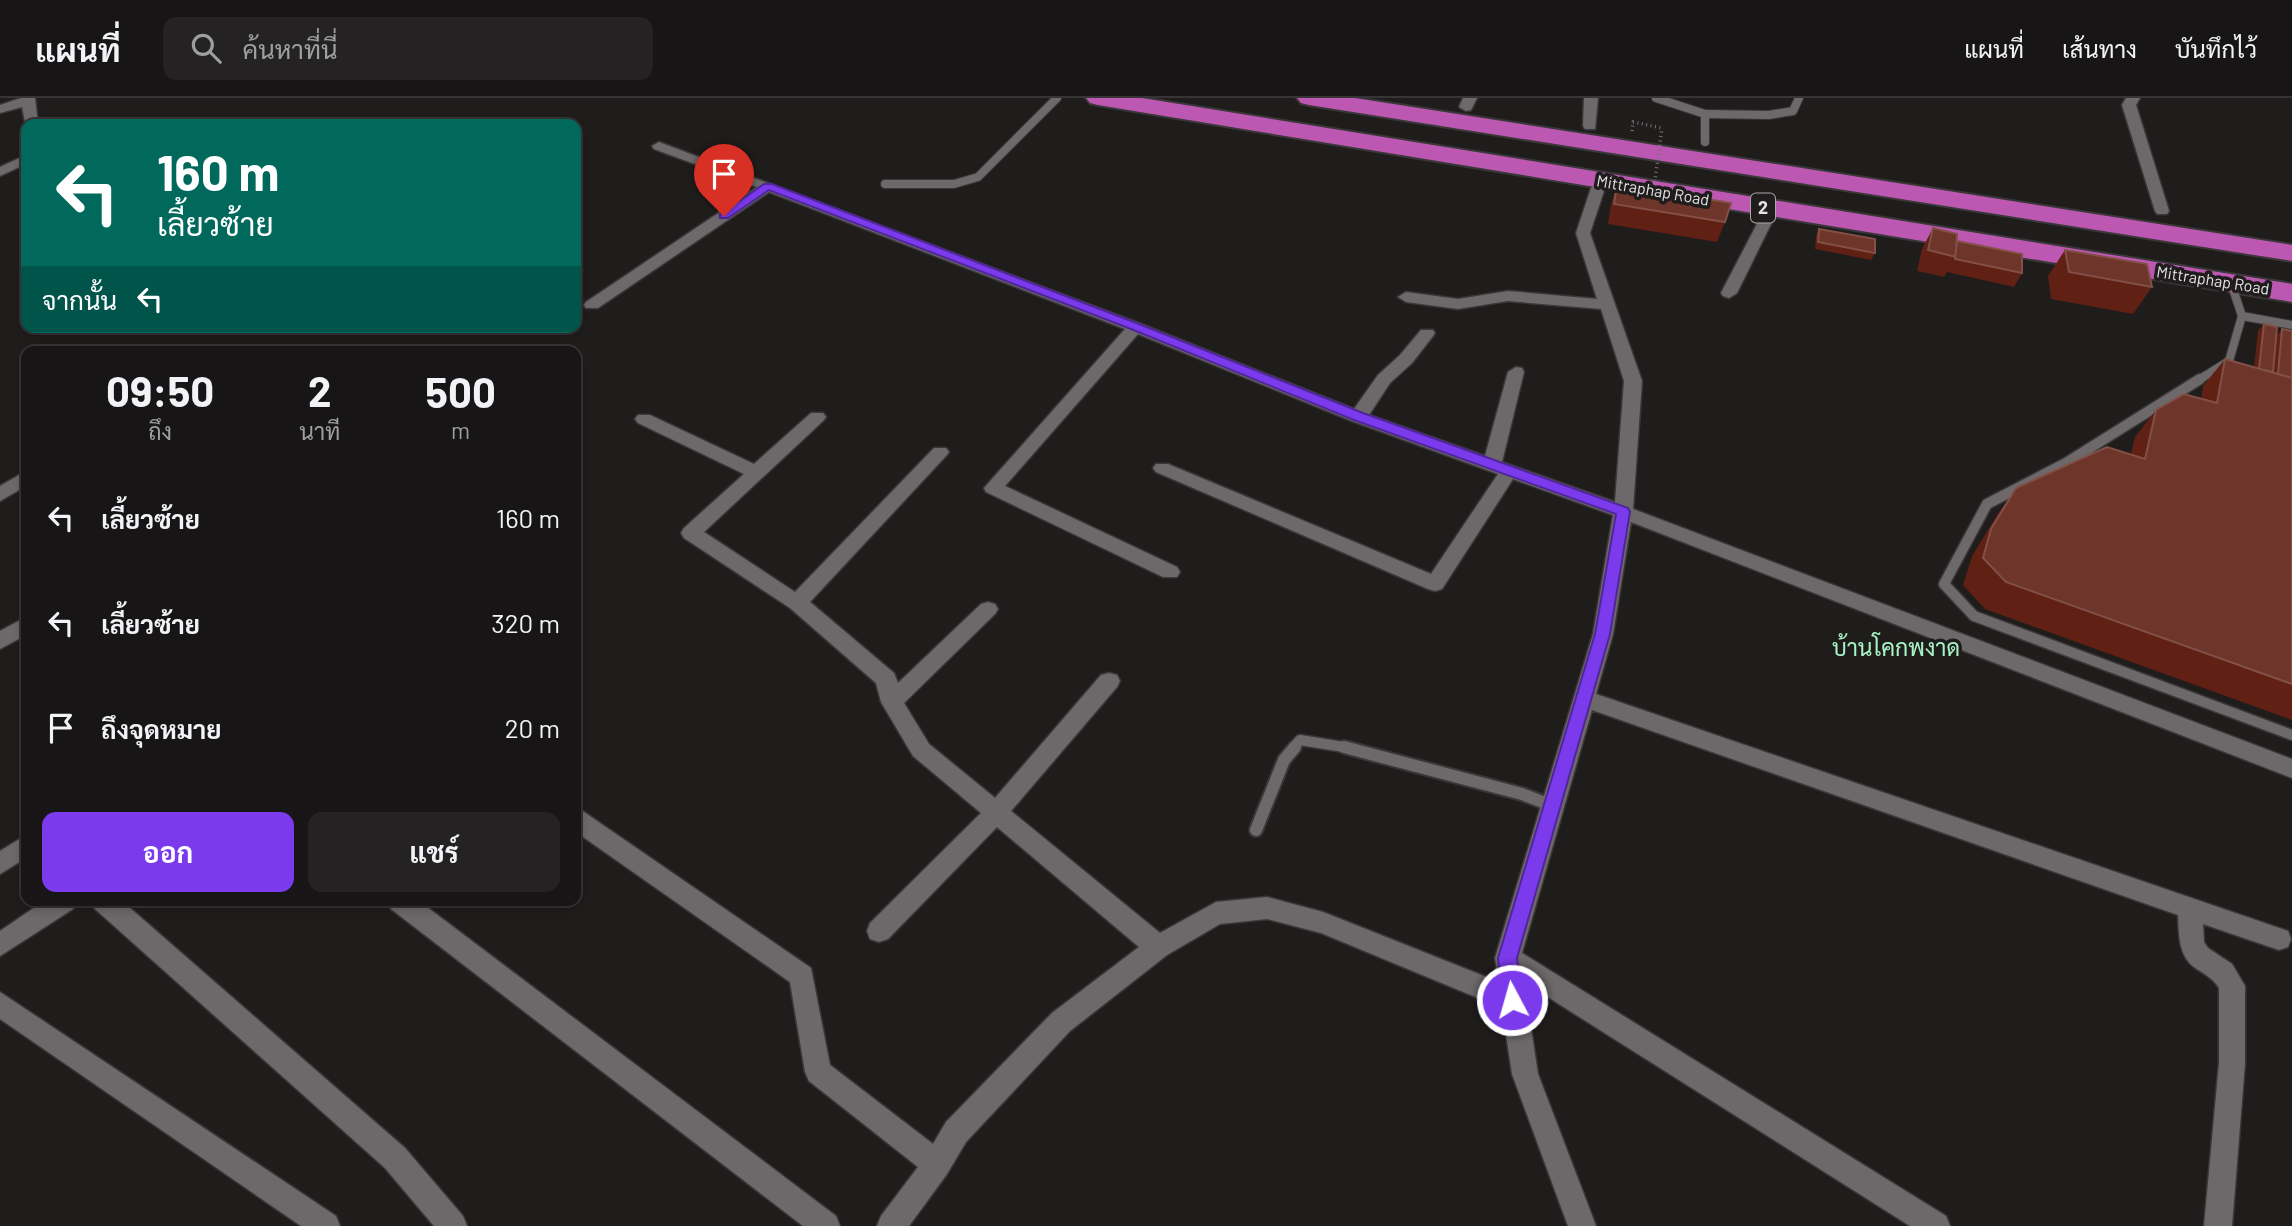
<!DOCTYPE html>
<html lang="th">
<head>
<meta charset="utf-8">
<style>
  :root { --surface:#171515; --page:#242222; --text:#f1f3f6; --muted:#9e9fa0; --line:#363434; --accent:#7c3aed }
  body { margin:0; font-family:Barlow,Sarabun,sans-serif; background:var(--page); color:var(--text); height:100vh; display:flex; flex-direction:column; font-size:26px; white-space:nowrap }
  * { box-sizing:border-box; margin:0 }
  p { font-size:23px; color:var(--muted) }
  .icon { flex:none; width:38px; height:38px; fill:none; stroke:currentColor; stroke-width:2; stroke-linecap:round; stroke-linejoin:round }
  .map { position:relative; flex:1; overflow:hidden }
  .side { position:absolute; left:21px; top:248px; width:560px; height:560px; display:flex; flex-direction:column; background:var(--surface); border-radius:14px; box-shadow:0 4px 10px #0003,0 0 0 2px var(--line) }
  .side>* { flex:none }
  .guide { position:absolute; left:21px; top:21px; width:560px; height:214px; border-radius:14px; box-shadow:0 4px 10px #0003,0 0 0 2px var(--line); background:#00695c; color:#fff; overflow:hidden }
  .pin { position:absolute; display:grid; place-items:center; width:60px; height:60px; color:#fff; margin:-72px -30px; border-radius:50% 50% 50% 0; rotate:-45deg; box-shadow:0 0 7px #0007 }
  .pin .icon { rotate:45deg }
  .me { position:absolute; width:77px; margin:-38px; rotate:354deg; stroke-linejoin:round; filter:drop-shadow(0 0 5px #0008) }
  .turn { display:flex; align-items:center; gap:24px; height:147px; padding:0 21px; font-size:32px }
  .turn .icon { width:91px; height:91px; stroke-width:2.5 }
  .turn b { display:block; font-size:49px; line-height:60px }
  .then { display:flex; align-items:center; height:66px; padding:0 21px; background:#0003; gap:14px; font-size:26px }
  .eta { display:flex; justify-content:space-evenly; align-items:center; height:119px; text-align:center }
  .eta b { font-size:42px; font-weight:700; line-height:49px }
  .action { display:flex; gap:14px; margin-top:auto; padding:14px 21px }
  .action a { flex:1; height:80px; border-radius:14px; background:var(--accent); color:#fff; font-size:28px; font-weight:700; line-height:80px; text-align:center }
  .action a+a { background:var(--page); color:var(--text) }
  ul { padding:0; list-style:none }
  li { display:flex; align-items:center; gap:21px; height:105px; padding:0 21px }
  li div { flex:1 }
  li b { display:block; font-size:26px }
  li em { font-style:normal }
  header { display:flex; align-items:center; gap:42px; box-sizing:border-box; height:98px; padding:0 35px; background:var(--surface); border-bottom:2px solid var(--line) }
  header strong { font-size:33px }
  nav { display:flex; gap:38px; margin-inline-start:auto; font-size:24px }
  .search { width:490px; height:63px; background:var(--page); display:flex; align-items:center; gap:18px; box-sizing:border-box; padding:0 24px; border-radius:14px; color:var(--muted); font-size:26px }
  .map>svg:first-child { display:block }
</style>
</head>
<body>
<header>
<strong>แผนที่</strong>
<div class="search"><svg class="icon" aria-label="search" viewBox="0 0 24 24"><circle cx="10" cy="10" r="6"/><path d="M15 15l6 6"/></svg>ค้นหาที่นี่</div>
<nav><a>แผนที่</a><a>เส้นทาง</a><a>บันทึกไว้</a></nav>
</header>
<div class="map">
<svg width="2292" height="1128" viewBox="0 0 2292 1128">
  <rect width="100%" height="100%" fill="#1f1c1c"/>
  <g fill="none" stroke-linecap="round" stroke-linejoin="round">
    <g stroke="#393737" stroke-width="10">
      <g id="lane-far2">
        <polyline points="1656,0 1705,16 1705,44"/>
        <polyline points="1705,16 1769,17 1793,13 1799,0"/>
        <polyline points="885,86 954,86 978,79 1057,0"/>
        <polyline points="2242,218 2292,227"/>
        <polyline points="2197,283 2229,263 2242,218 2231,185"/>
      </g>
    </g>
    <g stroke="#393737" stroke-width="13">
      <g id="lane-far1">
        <polyline points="2200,281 2066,365 1987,406 1944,486 1974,518 2292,637"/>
        <polyline points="1293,650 1300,642 1350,650"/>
      </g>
    </g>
    <g stroke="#393737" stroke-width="16">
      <g id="lane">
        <polyline points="1344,649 1522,696 1553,708"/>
        <polyline points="1256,732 1284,662 1295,649"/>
      </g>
    </g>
    <g stroke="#393737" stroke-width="3">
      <g id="street">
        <polygon points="21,0 35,0 38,26 26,26 26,29 22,9 0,15 0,7"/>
        <polygon points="1463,0 1477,0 1471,12 1466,13 1459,9"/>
        <polygon points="1584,0 1598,0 1595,31 1585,31 1583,28"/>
        <polygon points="2126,0 2140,0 2136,7 2169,113 2167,116 2157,116 2155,113 2122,7"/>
        <path d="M 659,44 L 1141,226 L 1354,311 L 1378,277 L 1400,257 L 1421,232 L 1433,232 L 1435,235 L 1433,238 L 1412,265 L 1390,285 L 1369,317 L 1485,358 L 1508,274 L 1516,269 L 1522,270 L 1524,274 L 1502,364 L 1615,404 L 1624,283 L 1601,211 L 1508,203 L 1458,211 L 1406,204 L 1398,199 L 1406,194 L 1458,201 L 1508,193 L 1597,201 L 1576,135 L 1591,90 L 1593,87 L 1603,87 L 1605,90 L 1590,135 L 1642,283 L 1633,411 L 2292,661 L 2292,680 L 1631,424 L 1613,536 L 1596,596 L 2288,833 L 2291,841 L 2288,849 L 2279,852 L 2203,826 L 2204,844 L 2208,850 L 2232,866 L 2245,888 L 2245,965 L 2232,1128 L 2204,1128 L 2219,965 L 2219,890 C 2213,880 2204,876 2194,869 C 2178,857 2179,835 2178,817 L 1592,612 L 1522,855 L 1946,1118 L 1950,1128 L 1910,1128 L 1524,884 L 1538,976 L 1596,1128 L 1568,1128 L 1512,976 L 1502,910 L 1321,835 L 1267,821 L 1220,826 L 1167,857 L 1070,933 L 966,1044 L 947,1076 L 909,1128 L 877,1128 L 881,1118 L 918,1069 L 809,983 L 805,974 L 790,884 L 576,734 L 576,711 L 584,714 L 811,870 L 830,967 L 933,1046 L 946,1024 L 1052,915 L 1139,849 L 997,729 L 888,841 L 879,844 L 870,841 L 867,833 L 870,825 L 981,715 L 913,658 L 881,604 L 876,585 L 790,510 L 684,440 L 681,435 L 684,430 L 744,376 L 638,325 L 635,321 L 638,317 L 650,317 L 754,366 L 811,315 L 823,315 L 826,319 L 823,323 L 704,434 L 795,494 L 934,350 L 946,350 L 949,354 L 946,358 L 810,504 L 894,575 L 898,585 L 981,506 L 988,504 L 995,506 L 998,511 L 995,516 L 904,605 L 929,646 L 995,700 L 1101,577 L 1109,575 L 1117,577 L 1120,583 L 1117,589 L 1011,713 L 1160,835 L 1216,804 L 1267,799 L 1323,814 L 1499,884 L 1495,860 L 1593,536 L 1613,417 L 1513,381 L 1442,491 L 1435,493 L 1428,491 L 1156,374 L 1153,370 L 1156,366 L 1168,366 L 1431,476 L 1498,376 L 1352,323 L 1138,236 L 1005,388 L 1177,469 L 1180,474 L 1177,479 L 1163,479 L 986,394 L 984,390 L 1125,231 L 769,94 L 598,210 L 586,210 L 584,207 L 586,204 L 757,89 L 654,51 L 652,48 Z"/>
        <polygon points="26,57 26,66 0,78 0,69"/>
        <polygon points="1764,106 1771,110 1772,124 1737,195 1729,200 1723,198 1721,195 1758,124 1757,110"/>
        <polygon points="26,373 26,388 0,403 0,388"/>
        <polygon points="26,519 26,537 0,551 0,533"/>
        <polygon points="26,737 26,760 0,776 0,753"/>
        <polygon points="44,803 76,803 73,811 0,858 0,833"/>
        <polygon points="92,803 122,803 405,1050 463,1118 467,1128 434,1128 385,1070 95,811"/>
        <polygon points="388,803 419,803 836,1118 840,1128 803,1128 391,811"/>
        <polygon points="0,894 336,1118 340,1128 301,1128 0,921"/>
      </g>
    </g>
    <g stroke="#393737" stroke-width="4">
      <g id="highway">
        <polygon points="1086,0 1142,0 2292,186 2292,204 1098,7 1090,5"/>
        <polygon points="1297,0 1355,0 2292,147 2292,163 1309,7 1301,5"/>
      </g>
    </g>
    <polyline stroke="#757273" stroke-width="3.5" stroke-dasharray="1 3.5" stroke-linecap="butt" points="1632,33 1633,24 1662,30"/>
    <use href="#lane-far2" stroke="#6d696a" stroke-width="8"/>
    <use href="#lane-far1" stroke="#6d696a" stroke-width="10"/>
    <use href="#lane" stroke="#6d696a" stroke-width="12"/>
    <use href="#street" fill="#6d696a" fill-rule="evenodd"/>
    <use href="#highway" fill="#bd58b2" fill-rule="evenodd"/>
    <polyline stroke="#757273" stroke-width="3.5" stroke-dasharray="1 3.5" stroke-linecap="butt" points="1653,97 1662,30"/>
  </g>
  <g fill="#602014">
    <polygon points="1617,86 1725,124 1717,144 1608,126 1611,107"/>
    <polygon points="1933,130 1957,143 2022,175 2014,189 1947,174 1944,179 1917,173 1922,151"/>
    <polygon points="1819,131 1875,155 1871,162 1815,151 1816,138"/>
    <polygon points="2065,152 2152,189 2133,216 2051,201 2048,178"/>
    <polygon points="2264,226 2276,238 2282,231 2292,233 2292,622 1985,511 1963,487 1972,458 1997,417 2016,390 2131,356 2135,339 2156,312 2201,301 2203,288 2225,261 2254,269 2258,233"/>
  </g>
  <g fill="#6e352a" stroke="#815047" stroke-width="2">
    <polygon points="1617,86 1731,105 1725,124 1614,106"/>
    <polygon points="1933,130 1957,136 1956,159 1928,152"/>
    <polygon points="1819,131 1875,141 1875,155 1818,144"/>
    <polygon points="1957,143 2022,156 2022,175 1955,161"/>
    <polygon points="2065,152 2147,166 2152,189 2069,174"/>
    <polygon points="2264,226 2277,229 2273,274 2259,271"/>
    <polygon points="2282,231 2292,233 2292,280 2278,276"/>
    <polygon points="2225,261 2292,280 2292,586 2006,484 1983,460 1991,431 2016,390 2107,349 2145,361 2156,312 2184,296 2217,305"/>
  </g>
  <polygon fill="#7c3aed" stroke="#51269a" stroke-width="2" points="764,86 772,86 1139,226 1363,315 1628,410 1630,414 1610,536 1517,860 1522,902 1519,909 1512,912 1505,909 1502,902 1498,860 1595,536 1616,416 1354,322 1131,231 769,92 728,120 720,120 720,116"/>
  <g text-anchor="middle" stroke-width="7" stroke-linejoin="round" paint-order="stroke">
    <g font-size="16" fill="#e4e2e3" stroke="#1f1c1c">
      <text transform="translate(1653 92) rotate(10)" y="6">Mittraphap Road</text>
      <text transform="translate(2213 182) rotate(9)" y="6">Mittraphap Road</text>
    </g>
    <rect fill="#1f1c1c" stroke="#a9a7a7" stroke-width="2" x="1751" y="95.5" width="24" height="29" rx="5"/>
    <g font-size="18" font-weight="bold" fill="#e4e2e3">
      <text x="1763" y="116">2</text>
    </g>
    <g font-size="23" fill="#a7f3c3" stroke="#1f1c1c">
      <text x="1896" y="558">บ้านโคกพงาด</text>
    </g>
  </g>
</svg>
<div class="pin" style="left:724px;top:118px;background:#d93025"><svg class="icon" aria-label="arrive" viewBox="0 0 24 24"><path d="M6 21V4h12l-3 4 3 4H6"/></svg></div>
<svg class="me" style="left:1512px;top:902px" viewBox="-20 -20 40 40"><circle r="17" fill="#7c3aed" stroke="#fff" stroke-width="3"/><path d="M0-11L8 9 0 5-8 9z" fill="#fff"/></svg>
<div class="guide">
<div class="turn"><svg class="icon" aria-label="left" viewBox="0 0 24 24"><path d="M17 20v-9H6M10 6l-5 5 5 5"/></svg><div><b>160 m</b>เลี้ยวซ้าย</div></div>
<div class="then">จากนั้น<svg class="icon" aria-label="left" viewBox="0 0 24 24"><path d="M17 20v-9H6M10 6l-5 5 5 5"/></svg></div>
</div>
<section class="side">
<div class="eta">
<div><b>09:50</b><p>ถึง</p></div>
<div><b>2</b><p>นาที</p></div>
<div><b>500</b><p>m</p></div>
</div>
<ul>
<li><svg class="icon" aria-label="left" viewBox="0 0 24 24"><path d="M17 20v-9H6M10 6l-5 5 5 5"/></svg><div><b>เลี้ยวซ้าย</b></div><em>160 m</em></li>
<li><svg class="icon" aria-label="left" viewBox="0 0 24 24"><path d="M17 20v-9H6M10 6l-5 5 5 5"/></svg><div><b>เลี้ยวซ้าย</b></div><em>320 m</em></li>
<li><svg class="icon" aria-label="arrive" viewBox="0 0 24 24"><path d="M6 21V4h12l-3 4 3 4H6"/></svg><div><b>ถึงจุดหมาย</b></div><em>20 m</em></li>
</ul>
<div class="action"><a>ออก</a><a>แชร์</a></div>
</section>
</div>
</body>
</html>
